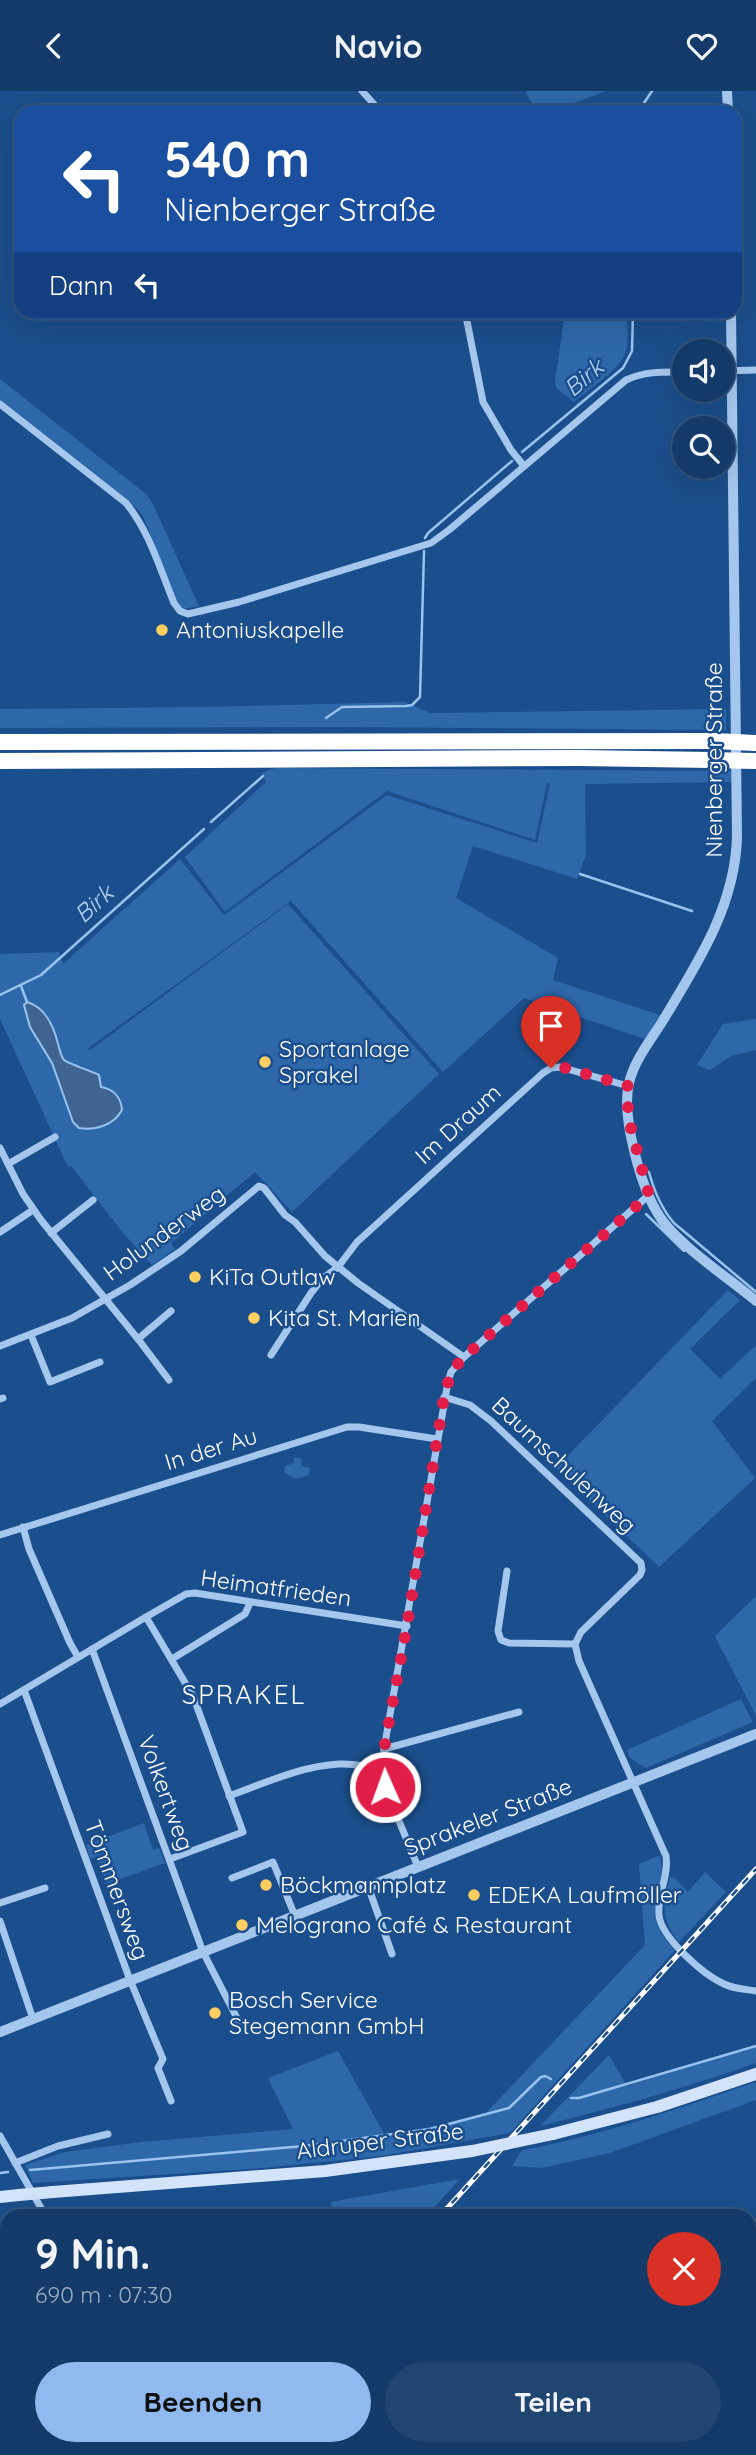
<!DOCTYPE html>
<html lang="de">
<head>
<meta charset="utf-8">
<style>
  :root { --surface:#143a69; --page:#214571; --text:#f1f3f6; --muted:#9dadc0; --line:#33547d; --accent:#90b9f0 }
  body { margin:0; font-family:Quicksand,sans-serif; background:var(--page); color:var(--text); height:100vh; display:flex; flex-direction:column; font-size:26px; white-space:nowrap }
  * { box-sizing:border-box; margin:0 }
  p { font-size:23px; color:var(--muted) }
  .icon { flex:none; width:38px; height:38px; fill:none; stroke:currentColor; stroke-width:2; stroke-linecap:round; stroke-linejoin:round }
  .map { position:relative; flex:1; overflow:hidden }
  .panel { position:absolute; left:0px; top:2118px; width:756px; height:247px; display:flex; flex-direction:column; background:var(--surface); border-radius:21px 21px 0 0; box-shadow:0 7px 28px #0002,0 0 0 2px var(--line) }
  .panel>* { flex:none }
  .hud { position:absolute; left:14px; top:14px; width:728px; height:214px; border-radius:21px; box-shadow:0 7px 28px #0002,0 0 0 2px var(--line); background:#1a4fa0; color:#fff; overflow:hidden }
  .controls { position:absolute; left:672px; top:248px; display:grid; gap:14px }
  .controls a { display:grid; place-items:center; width:63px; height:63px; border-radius:50%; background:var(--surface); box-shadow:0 7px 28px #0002,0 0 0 2px var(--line); font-size:35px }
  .pin { position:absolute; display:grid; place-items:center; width:60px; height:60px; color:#fff; margin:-72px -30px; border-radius:50% 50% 50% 0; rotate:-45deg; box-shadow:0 0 7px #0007 }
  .pin .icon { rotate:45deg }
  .me { position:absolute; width:77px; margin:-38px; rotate:358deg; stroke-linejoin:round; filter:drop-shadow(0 0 5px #0008) }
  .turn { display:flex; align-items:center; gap:24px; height:147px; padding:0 35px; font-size:32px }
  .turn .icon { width:91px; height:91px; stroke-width:2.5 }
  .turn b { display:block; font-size:49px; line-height:60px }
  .then { display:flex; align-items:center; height:66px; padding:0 35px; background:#0003; gap:14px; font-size:26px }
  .round { display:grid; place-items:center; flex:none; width:74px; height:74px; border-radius:37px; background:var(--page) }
  .headline { display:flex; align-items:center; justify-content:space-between; height:119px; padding:0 35px }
  h1 { font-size:42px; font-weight:700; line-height:52px }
  .action { display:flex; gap:14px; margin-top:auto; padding:14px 35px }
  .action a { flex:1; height:80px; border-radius:42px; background:var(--accent); color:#111; font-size:28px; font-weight:700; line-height:80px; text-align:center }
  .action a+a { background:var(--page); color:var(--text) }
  header { display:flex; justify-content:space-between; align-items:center; height:91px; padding:0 35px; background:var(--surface); font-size:32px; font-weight:700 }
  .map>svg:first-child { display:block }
</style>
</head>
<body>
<header><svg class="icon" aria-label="back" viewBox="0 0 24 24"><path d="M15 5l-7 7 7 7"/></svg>Navio<svg class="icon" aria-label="heart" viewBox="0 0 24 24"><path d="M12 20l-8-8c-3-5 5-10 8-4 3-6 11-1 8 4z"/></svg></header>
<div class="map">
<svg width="756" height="2364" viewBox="0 0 756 2364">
  <rect width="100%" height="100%" fill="#1b4e8c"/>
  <g fill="#2d68aa" fill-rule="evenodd">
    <polygon points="525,0 606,0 549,21 537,21"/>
    <path d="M 565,221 L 627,221 C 627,234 630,253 624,265 C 616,281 588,299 574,311 L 556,297 L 555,291 Z"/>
    <polygon points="0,288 146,403 152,411 199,515 183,518 177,510 143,425 128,409 0,308"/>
    <polygon points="405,611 430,622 726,618 726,639 334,636 0,637 0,618 204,616"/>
    <path d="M 275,677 L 734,680 L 734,691 L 585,693 L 586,764 L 577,788 L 473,755 L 456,807 L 558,867 L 553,889 L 660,924 L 645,948 L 524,907 L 443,981 L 291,810 L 87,958 L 90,959 L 288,813 L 439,983 L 292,1121 L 255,1081 L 171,1152 L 175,1158 L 152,1174 L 123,1142 L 71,1075 L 68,1076 L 0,928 L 0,863 L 59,861 L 63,873 L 180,768 L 224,824 L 387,704 L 537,752 L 550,693 L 547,692 L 535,749 L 387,700 L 225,821 L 185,766 L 266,691 L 261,682 ZM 29,911 L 39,916 L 51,933 L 63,968 L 71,974 L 81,974 L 100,992 L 101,996 L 107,997 L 117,1004 L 117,1027 L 98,1037 L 54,976 L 30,936 L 24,915 Z"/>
    <polygon points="756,928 756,959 731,965 710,979 697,974 723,933"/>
    <polygon points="728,1199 740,1209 690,1258 720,1288 756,1254 756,1287 712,1330 755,1387 659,1476 556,1377"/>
    <path d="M 294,1366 L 301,1368 L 302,1375 L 310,1377 L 309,1384 C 296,1389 294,1388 284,1381 L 285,1375 L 294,1372 Z"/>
    <polygon points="756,1505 756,1625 715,1545"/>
    <polygon points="741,1608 753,1631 646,1677 630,1667 627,1659"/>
    <polygon points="144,1732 153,1759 159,1757 165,1772 106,1793 97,1767 90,1768 86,1754"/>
    <path d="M 660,1764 C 669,1806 636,1821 675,1859 L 510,2042 L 382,2065 L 262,2077 L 33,2092 L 25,2074 L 65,2061 L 141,2051 L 293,2038 L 268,1987 L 338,1960 L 386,2046 L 485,2023 L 645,1854 L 639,1773 Z"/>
    <path d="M 705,1781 L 726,1801 L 679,1851 C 661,1830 662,1812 670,1786 L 675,1787 L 688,1801 Z"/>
    <path d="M 756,1955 L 756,1972 C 685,1997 614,2017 540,2035 L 609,1964 L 627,1995 Z"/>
    <path d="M 756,1991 L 756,2009 L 610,2062 L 541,2077 L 512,2075 L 522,2059 C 601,2045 679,2017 756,1991 Z"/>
    <polygon points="460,2088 427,2124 336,2124 330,2111"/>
    <polygon points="7,2130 7,2157 0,2161 0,2131"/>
    <polygon points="7,2165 7,2288 0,2292 0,2169"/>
  </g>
  <path fill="#3f6491" stroke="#99c3ef" stroke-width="2" d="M 27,911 C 45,916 54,936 58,953 C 60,958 60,964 64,969 C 67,972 91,980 99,984 L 101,996 C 113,998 121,1006 122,1019 C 114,1034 95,1040 79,1037 L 73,1031 L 52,972 L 30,936 L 24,914 Z"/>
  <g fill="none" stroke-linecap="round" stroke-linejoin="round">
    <g stroke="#99c3ef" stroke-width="2.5">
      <polyline points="638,21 652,0"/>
      <polyline points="522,361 623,277 632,260 633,220"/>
      <polyline points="425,447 428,442 512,370"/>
      <polyline points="326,627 342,616 406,615 412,614 420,606 424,460"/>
      <polyline points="211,731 263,685"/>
      <polyline points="580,783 692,820"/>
      <polyline points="21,895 27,911"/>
      <polyline points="0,904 41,884 204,738"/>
      <path d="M 649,1081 C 654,1100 661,1117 674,1132 L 756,1201"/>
      <polyline points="646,1123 684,1160"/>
      <polyline points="571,2007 579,2007 756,1955"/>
      <polyline points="30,2079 304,2055 430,2038 509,2017 541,1986 545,1985 551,1988"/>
      <polyline points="0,2082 8,2081"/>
    </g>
    <g stroke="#a6c7ed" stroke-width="7">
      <polyline points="362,0 381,21"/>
      <polyline points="465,220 483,311 511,359 524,375"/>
      <polyline points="723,280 756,279"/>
      <path d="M 0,313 L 126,412 C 149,440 160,478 174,512 L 180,520 L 188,523 L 239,511 L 431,452 L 449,439 L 626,289 C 645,280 664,281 684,281"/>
      <polyline points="0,1057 23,1103 41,1129 138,1248 169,1289"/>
      <polyline points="8,1073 55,1046"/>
      <polyline points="0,1141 33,1119"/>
      <polyline points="51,1142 93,1109"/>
      <polyline points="31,1244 50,1291 100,1271"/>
      <polyline points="138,1248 171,1220"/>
      <polyline points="0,1255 72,1227 130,1194 181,1160 259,1095 264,1097 285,1124 295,1131 325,1165 358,1192 464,1266"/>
      <polyline points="271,1264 311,1202 322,1188 338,1176 357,1151 543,982 551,977 560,976 628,995"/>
      <path d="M 444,1306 L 470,1314 L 491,1330 L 641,1472 L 642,1479 L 640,1484 L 581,1541 L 575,1553 L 579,1570 L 666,1765 C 669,1786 657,1803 659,1824 C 661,1847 704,1884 724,1893 C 734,1898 745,1898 756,1900"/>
      <polyline points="0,1308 3,1307"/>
      <polyline points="23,1436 29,1458 70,1552 78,1566"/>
      <polyline points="0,1444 347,1336 359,1336 437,1348"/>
      <polyline points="507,1480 498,1540 501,1549 509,1552 575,1553"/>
      <polyline points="146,1526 193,1605 243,1741 170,1768"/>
      <polyline points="92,1558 203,1861 239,1931"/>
      <polyline points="172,1568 245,1523 250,1512"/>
      <polyline points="24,1599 130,1889 163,1968 158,1977 171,2010"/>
      <polyline points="0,1613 146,1526 186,1503 195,1502 407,1535"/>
      <polyline points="384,1658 519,1621"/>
      <path d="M 229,1705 C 265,1692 301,1675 339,1673 C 354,1672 369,1676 383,1678"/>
      <polyline points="418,1776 385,1696 383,1678 384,1658 448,1291 451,1281 464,1266 649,1104"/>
      <polyline points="232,1787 273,1771 295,1825"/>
      <polyline points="368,1795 392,1863"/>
      <polyline points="0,1812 45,1797"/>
      <polyline points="0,1830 33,1928"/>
      <polyline points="0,2045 45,2124"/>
      <polyline points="15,2072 58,2055 108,2043"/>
      <polyline points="749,2191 756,2184"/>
      <polyline points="0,2297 7,2293"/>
      <polyline points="227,2357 236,2364"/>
      <polyline points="447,2364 463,2357"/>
    </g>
    <g stroke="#a6c7ed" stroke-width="10">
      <polyline points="727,0 728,21"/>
      <path d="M 731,220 L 737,746 C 735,816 697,873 662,931 C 650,950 634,970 629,992 C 621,1025 641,1098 660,1126 C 677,1153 730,1188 756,1210"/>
      <polyline points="0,1941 756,1643"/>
    </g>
    <g stroke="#d3e4fa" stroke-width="12">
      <polyline points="553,2043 657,2016 756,1983"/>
      <polyline points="53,2101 325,2080 472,2060"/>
      <polyline points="0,2106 19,2104"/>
    </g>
    <g stroke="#fff" stroke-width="16">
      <polyline points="0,651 715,650"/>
      <polyline points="0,670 579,667 711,669"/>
    </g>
    <g stroke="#fff" stroke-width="5">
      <g id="rail">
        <polyline points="441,2124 756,1778"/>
        <polyline points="224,2364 230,2357"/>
      </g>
    </g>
    <use href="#rail" stroke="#1b4e8c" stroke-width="2.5" stroke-dasharray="8" stroke-linecap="butt"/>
    <g stroke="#d3e4fa" stroke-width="12">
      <polyline points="472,2060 553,2043"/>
      <polyline points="19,2104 53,2101"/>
    </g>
    <g stroke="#fff" stroke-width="16">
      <polyline points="715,650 755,652"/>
      <polyline points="711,669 754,670"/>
    </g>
  </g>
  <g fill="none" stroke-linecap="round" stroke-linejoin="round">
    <polyline stroke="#e11d48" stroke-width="12" stroke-dasharray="0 21.6" points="385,1696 383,1678 384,1658 407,1535 444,1306 451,1281 464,1266 649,1104 628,1026 628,995 565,977 551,977"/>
  </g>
  <g fill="#ffcf62" stroke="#1b4e8c" stroke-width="2.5">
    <circle cx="162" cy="539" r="7"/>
    <circle cx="265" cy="971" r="7"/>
    <circle cx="195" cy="1186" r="7"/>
    <circle cx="254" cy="1227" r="7"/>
    <circle cx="266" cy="1794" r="7"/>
    <circle cx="474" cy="1804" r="7"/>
    <circle cx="242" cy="1834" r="7"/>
    <circle cx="215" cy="1922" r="7"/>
  </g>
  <g text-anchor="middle" stroke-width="5" stroke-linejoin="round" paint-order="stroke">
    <g font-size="23" fill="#fff" stroke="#1b4e8c" text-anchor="start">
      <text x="176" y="547">Antoniuskapelle</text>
      <text x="279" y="966">Sportanlage<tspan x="279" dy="26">Sprakel</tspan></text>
      <text x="209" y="1194">KiTa Outlaw</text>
      <text x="268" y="1235">Kita St. Marien</text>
      <text x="280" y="1802">Böckmannplatz</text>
      <text x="488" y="1812">EDEKA Laufmöller</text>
      <text x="256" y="1842">Melograno Café &amp; Restaurant</text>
      <text x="229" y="1917">Bosch Service<tspan x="229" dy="26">Stegemann GmbH</tspan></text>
    </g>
    <g font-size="23" fill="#fff" stroke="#1b4e8c">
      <text transform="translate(714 669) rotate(-90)" y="8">Nienberger Straße</text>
      <text transform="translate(458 1033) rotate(-42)" y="8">Im Draum</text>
      <text transform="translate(164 1142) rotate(-36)" y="8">Holunderweg</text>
      <text transform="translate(211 1358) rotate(-17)" y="8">In der Au</text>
      <text transform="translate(564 1374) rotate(43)" y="8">Baumschulenweg</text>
      <text transform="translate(276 1497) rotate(8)" y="8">Heimatfrieden</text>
      <text transform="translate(166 1702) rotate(70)" y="8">Volkertweg</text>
      <text transform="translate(488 1726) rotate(-21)" y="8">Sprakeler Straße</text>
      <text transform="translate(117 1799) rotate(70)" y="8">Tömmersweg</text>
      <text transform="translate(380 2050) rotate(-7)" y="8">Aldruper Straße</text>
    </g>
    <g font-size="24" font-style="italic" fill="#b2d1f4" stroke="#1b4e8c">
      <text transform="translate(584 287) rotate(-40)" y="8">Birk</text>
      <text transform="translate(94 813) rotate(-42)" y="8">Birk</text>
    </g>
    <g font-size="26" letter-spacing="2" fill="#fff" stroke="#1b4e8c">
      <text x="244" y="1613">SPRAKEL</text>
    </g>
  </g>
</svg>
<div class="controls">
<a><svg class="icon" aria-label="sound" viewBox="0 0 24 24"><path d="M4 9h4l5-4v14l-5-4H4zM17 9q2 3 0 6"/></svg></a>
<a><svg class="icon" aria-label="search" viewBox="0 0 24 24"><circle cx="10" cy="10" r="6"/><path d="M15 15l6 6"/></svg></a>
</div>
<div class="pin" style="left:551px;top:977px;background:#d93025"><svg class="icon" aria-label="arrive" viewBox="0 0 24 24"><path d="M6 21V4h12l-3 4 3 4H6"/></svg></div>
<svg class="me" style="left:385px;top:1696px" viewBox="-20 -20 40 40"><circle r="17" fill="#e11d48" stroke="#fff" stroke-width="3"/><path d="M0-11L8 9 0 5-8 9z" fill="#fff"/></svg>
<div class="hud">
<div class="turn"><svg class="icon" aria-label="left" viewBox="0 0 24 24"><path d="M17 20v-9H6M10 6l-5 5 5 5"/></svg><div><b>540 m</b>Nienberger Straße</div></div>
<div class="then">Dann<svg class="icon" aria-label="left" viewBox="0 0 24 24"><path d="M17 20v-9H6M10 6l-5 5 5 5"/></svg></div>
</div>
<section class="panel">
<div class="headline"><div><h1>9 Min.</h1><p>690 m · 07:30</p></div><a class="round" style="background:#d93025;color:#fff"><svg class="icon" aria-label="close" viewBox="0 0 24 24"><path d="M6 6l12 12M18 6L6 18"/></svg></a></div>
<div class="action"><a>Beenden</a><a>Teilen</a></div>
</section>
</div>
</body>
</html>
